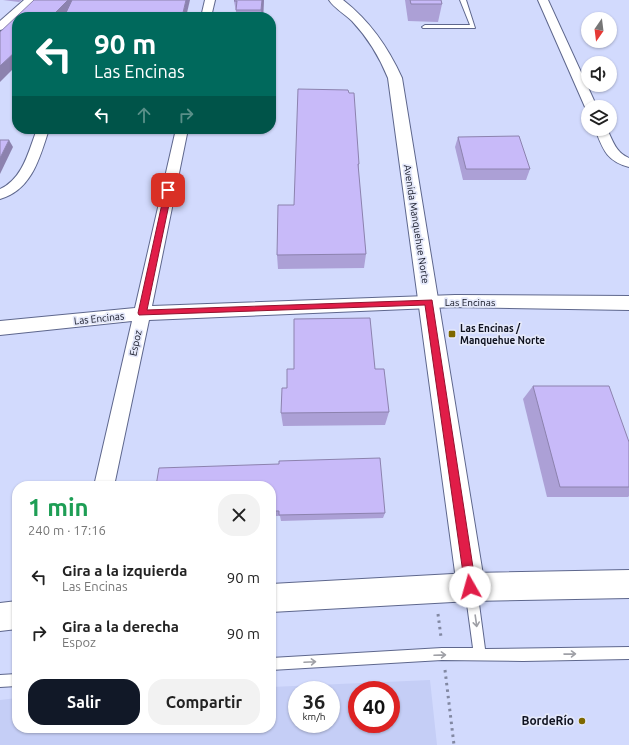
<!DOCTYPE html>
<html lang="es">
<head>
<meta charset="utf-8">
<style>
  :root { --surface:#fff; --page:#f2f2f2; --text:#222; --muted:#767676; --accent:#111827 }
  body { margin:0; font-family:Ubuntu,sans-serif; background:var(--page); color:var(--text); height:100vh; display:flex; flex-direction:column; font-size:15px; white-space:nowrap }
  * { box-sizing:border-box; margin:0 }
  p { font-size:13px; color:var(--muted) }
  .icon { flex:none; width:22px; height:22px; fill:none; stroke:currentColor; stroke-width:2; stroke-linecap:round; stroke-linejoin:round }
  .map { position:relative; flex:1; overflow:hidden }
  .panel { position:absolute; left:12px; top:481px; width:264px; height:252px; display:flex; flex-direction:column; background:var(--surface); border-radius:16px; box-shadow:0 1px 3px #0004 }
  .panel>* { flex:none }
  .banner { position:absolute; left:12px; top:12px; width:264px; height:122px; border-radius:16px; box-shadow:0 1px 3px #0004; background:#00695c; color:#fff; overflow:hidden }
  .needle { width:26px; rotate:194deg }
  .controls { position:absolute; left:581px; top:12px; display:grid; gap:8px }
  .controls a { display:grid; place-items:center; width:36px; height:36px; border-radius:50%; background:var(--surface); box-shadow:0 1px 3px #0004; font-size:20px }
  .speed { position:absolute; left:288px; top:681px; display:flex; gap:8px; font-size:20px; font-weight:700; text-align:center }
  .speed>* { display:grid; place-content:center; width:52px; height:52px; border-radius:50%; background:var(--surface); box-shadow:0 1px 3px #0004; line-height:1 }
  .speed small { font-size:10px; font-weight:400 }
  .speed .limit { border:6px solid #d22; background:#fff; color:#111 }
  .pin { position:absolute; display:grid; place-items:center; width:34px; height:34px; color:#fff; margin:-17px; border-radius:8px; box-shadow:0 2px 6px #0006 }
  .me { position:absolute; width:44px; margin:-22px; rotate:353deg; stroke-linejoin:round; filter:drop-shadow(0 0 3px #0008) }
  .turn { display:flex; align-items:center; gap:14px; height:84px; padding:0 16px; font-size:18px }
  .turn .icon { width:52px; height:52px; stroke-width:2.5 }
  .turn b { display:block; font-size:28px; line-height:34px }
  .lanes { display:flex; align-items:center; height:38px; padding:0 16px; background:#0003; justify-content:center; gap:20px; direction:ltr }
  .lanes .off { opacity:.35 }
  .round { display:grid; place-items:center; flex:none; width:42px; height:42px; border-radius:16px; background:var(--page) }
  .headline { display:flex; align-items:center; justify-content:space-between; height:68px; padding:0 16px }
  h1 { font-size:24px; font-weight:700; line-height:30px; color:#1e9e55 }
  .primary-button { display:flex; gap:8px; margin-top:auto; padding:8px 16px }
  .primary-button a { flex:1; height:46px; border-radius:16px; background:var(--accent); color:#fff; font-size:16px; font-weight:700; line-height:46px; text-align:center }
  .primary-button a+a { background:var(--page); color:var(--text) }
  ul { padding:0; list-style:none }
  li { display:flex; align-items:center; gap:12px; height:56px; padding:0 16px }
  li div { flex:1 }
  li b { display:block; font-size:15px }
  li em { font-style:normal }
  .map>svg:first-child { display:block }
</style>
</head>
<body>
<div class="map">
<svg width="629" height="745" viewBox="0 0 629 745">
  <rect width="100%" height="100%" fill="#d2dafd"/>
  <path fill="#c5cef6" fill-rule="evenodd" d="M 430,680 L 437,745 L 0,745 L 0,700 L 17,698 L 17,728 L 271,728 L 271,687 ZM 297,690 L 331,690 L 331,724 L 297,724 ZM 357,690 L 391,690 L 391,724 L 357,724 Z"/>
  <g fill="none" stroke-linecap="round" stroke-linejoin="round">
    <g stroke="#5e678d" stroke-width="2">
      <g id="service">
        <polygon points="460,0 466,0 475,28 423,28 422,27 425,25 470,25"/>
        <polygon points="471,583 475,585 477,589 485,649 629,647 629,659 523,661 442,660 271,670 271,658 442,648 473,648 465,589 467,585"/>
        <polygon points="17,674 17,686 0,687 0,675"/>
      </g>
    </g>
    <g stroke="#5e678d" stroke-width="2">
      <g id="minor">
        <polygon points="24,0 35,0 4,29 0,30 0,21"/>
        <polygon points="205,0 215,0 211,17 201,17"/>
        <polygon points="538,0 548,0 597,107 588,107 588,110 585,107"/>
        <path d="M 37,129 L 49,129 C 40,157 32,190 0,199 L 0,189 C 23,179 29,150 37,129 Z"/>
        <polygon points="176,129 188,129 152,306 455,295 629,296 629,310 455,307 149,320 114,486 94,486 132,321 0,335 0,321 135,308"/>
        <path d="M 595,129 L 607,129 C 613,141 616,153 629,158 L 629,167 C 606,161 603,149 595,129 Z"/>
      </g>
    </g>
    <g stroke="#5e678d" stroke-width="2">
      <path id="tertiary" d="M 329,0 L 343,0 C 370,21 388,47 402,78 L 485,587 L 481,597 L 471,601 L 461,597 L 457,587 L 388,78 C 379,56 368,38 352,21 C 345,14 334,8 329,0 Z"/>
    </g>
    <g stroke="#5e678d" stroke-width="2">
      <g id="secondary">
        <polygon points="629,570 629,598 471,601 271,612 271,584 471,573"/>
        <polygon points="17,601 17,629 0,631 0,603"/>
      </g>
    </g>
    <g stroke="#8288a2" stroke-width="3" stroke-dasharray="2.5 4" stroke-linecap="butt">
      <polyline points="438,614 441,637"/>
      <polyline points="445,670 454,745"/>
    </g>
    <use href="#service" fill="#fff" fill-rule="evenodd"/>
    <use href="#minor" fill="#fff" fill-rule="evenodd"/>
    <use href="#tertiary" fill="#fff" fill-rule="evenodd"/>
    <use href="#secondary" fill="#fff" fill-rule="evenodd"/>
  </g>
  <g fill="#aca0d6">
    <polygon points="3,0 22,0 19,2"/>
    <polygon points="264,0 263,17 237,17 234,1"/>
    <polygon points="405,0 441,0 442,4 438,22 408,21"/>
    <polygon points="349,93 359,164 358,174 366,254 364,268 278,269 277,255 294,205"/>
    <polygon points="458,137 530,169 526,180 463,180 455,147"/>
    <polygon points="375,369 389,412 385,425 283,426 281,413"/>
    <polygon points="533,386 629,442 629,496 628,497 547,497 523,399"/>
    <polygon points="271,486 385,513 383,518 281,521 280,516 271,516"/>
  </g>
  <g fill="#8c82ae">
    <polygon points="68,0 78,0 65,17 51,17"/>
    <polygon points="186,0 190,0 186,17 182,17"/>
    <polygon points="262,0 264,0 263,17 262,17 261,10"/>
    <polygon points="17,50 17,65 0,82 0,66"/>
    <polygon points="9,140 13,147 0,174 0,158"/>
  </g>
  <g fill="#c8baf9" stroke="#8c82ae">
    <polygon points="34,0 68,0 51,17 17,17 17,50 0,66 0,32"/>
    <polygon points="72,0 186,0 182,17 64,17"/>
    <polygon points="235,0 262,0 261,10 236,10 237,1 234,1"/>
    <polygon points="410,0 441,0 442,4 411,4"/>
    <polygon points="298,89 348,90 349,93 354,93 359,164 358,164 366,254 277,255 278,205 294,205"/>
    <polygon points="519,136 530,169 466,169 458,137"/>
    <polygon points="0,140 9,140 0,158"/>
    <polygon points="370,318 375,369 384,369 389,412 281,413 282,388 287,388 287,369 294,369 294,319"/>
    <polygon points="533,386 609,386 629,442 629,487 560,487"/>
    <polygon points="380,458 385,513 279,515 279,511 271,511 271,486 156,486 159,468 279,464 279,461"/>
  </g>
  <defs><path id="oneway-shaft" d="M-6 0H5M1.5-3L5.5 0L1.5 3" fill="none" stroke-width="1.6" stroke-linecap="round" stroke-linejoin="round"/></defs>
  <g stroke="#9fa0a6">
    <use href="#oneway-shaft" transform="translate(476 621) rotate(82)"/>
    <use href="#oneway-shaft" transform="translate(570 654) rotate(-1)"/>
    <use href="#oneway-shaft" transform="translate(440 655) rotate(-2)"/>
    <use href="#oneway-shaft" transform="translate(310 662) rotate(-3)"/>
  </g>
  <polygon fill="#e11d48" stroke="#92132f" points="168,188 172,190 147,310 432,300 476,587 475,591 470,593 466,591 465,587 425,305 139,315 138,313 165,190"/>
  <g fill="#7e6800" stroke="#e4e8fa" stroke-width="1.5">
    <rect x="448" y="330" width="8" height="8" rx="2"/>
    <circle cx="582" cy="721" r="4"/>
  </g>
  <g text-anchor="middle" stroke-width="3.5" stroke-linejoin="round" paint-order="stroke">
    <g font-size="10" fill="#0f1220" stroke="#e4e8fa">
      <text transform="translate(417 224) rotate(81)" y="4">Avenida Manquehue Norte</text>
      <text x="470" y="306">Las Encinas</text>
      <text transform="translate(99 318) rotate(-6)" y="4">Las Encinas</text>
      <text transform="translate(135 343) rotate(-78)" y="4">Espoz</text>
    </g>
    <g font-size="10" font-weight="bold" fill="#0f1220" stroke="#e4e8fa" text-anchor="start">
      <text x="460" y="332">Las Encinas /<tspan x="460" dy="12">Manquehue Norte</tspan></text>
    </g>
    <g font-size="12" font-weight="bold" fill="#0f1220" stroke="#e4e8fa" text-anchor="end">
      <text x="574" y="725">BordeRío</text>
    </g>
  </g>
</svg>
<div class="controls">
<a><svg class="needle" viewBox="-14 -14 28 28"><path d="M0-13l5 13h-10z" fill="#e53935"/><path d="M0 13l5-13h-10z" fill="#767676"/></svg></a>
<a><svg class="icon" aria-label="sound" viewBox="0 0 24 24"><path d="M4 9h4l5-4v14l-5-4H4zM17 9q2 3 0 6"/></svg></a>
<a><svg class="icon" aria-label="layers" viewBox="0 0 24 24"><path d="M12 4l9 5-9 5-9-5zM3 14l9 5 9-5"/></svg></a>
</div>
<div class="speed"><div>36<small>km/h</small></div><div class="limit">40</div></div>
<div class="pin" style="left:168px;top:190px;background:#d93025"><svg class="icon" aria-label="arrive" viewBox="0 0 24 24"><path d="M6 21V4h12l-3 4 3 4H6"/></svg></div>
<svg class="me" style="left:470px;top:587px" viewBox="-20 -20 40 40"><circle r="19" fill="#fff"/><path d="M0-13L10 11 0 6-10 11z" fill="#e11d48"/></svg>
<div class="banner">
<div class="turn"><svg class="icon" aria-label="left" viewBox="0 0 24 24"><path d="M17 20v-9H6M10 6l-5 5 5 5"/></svg><div><b>90 m</b>Las Encinas</div></div>
<div class="lanes"><svg class="icon" aria-label="left" viewBox="0 0 24 24"><path d="M17 20v-9H6M10 6l-5 5 5 5"/></svg><svg class="icon off" aria-label="ahead" viewBox="0 0 24 24"><path d="M12 20V5M6 11l6-6 6 6"/></svg><svg class="icon off" aria-label="right" viewBox="0 0 24 24"><path d="M7 20v-9h11M14 6l5 5-5 5"/></svg></div>
</div>
<section class="panel">
<div class="headline"><div><h1>1 min</h1><p>240 m · 17:16</p></div><a class="round"><svg class="icon" aria-label="close" viewBox="0 0 24 24"><path d="M6 6l12 12M18 6L6 18"/></svg></a></div>
<ul>
<li><svg class="icon" aria-label="left" viewBox="0 0 24 24"><path d="M17 20v-9H6M10 6l-5 5 5 5"/></svg><div><b>Gira a la izquierda</b><p>Las Encinas</p></div><em>90 m</em></li>
<li><svg class="icon" aria-label="right" viewBox="0 0 24 24"><path d="M7 20v-9h11M14 6l5 5-5 5"/></svg><div><b>Gira a la derecha</b><p>Espoz</p></div><em>90 m</em></li>
</ul>
<div class="primary-button"><a>Salir</a><a>Compartir</a></div>
</section>
</div>
</body>
</html>
